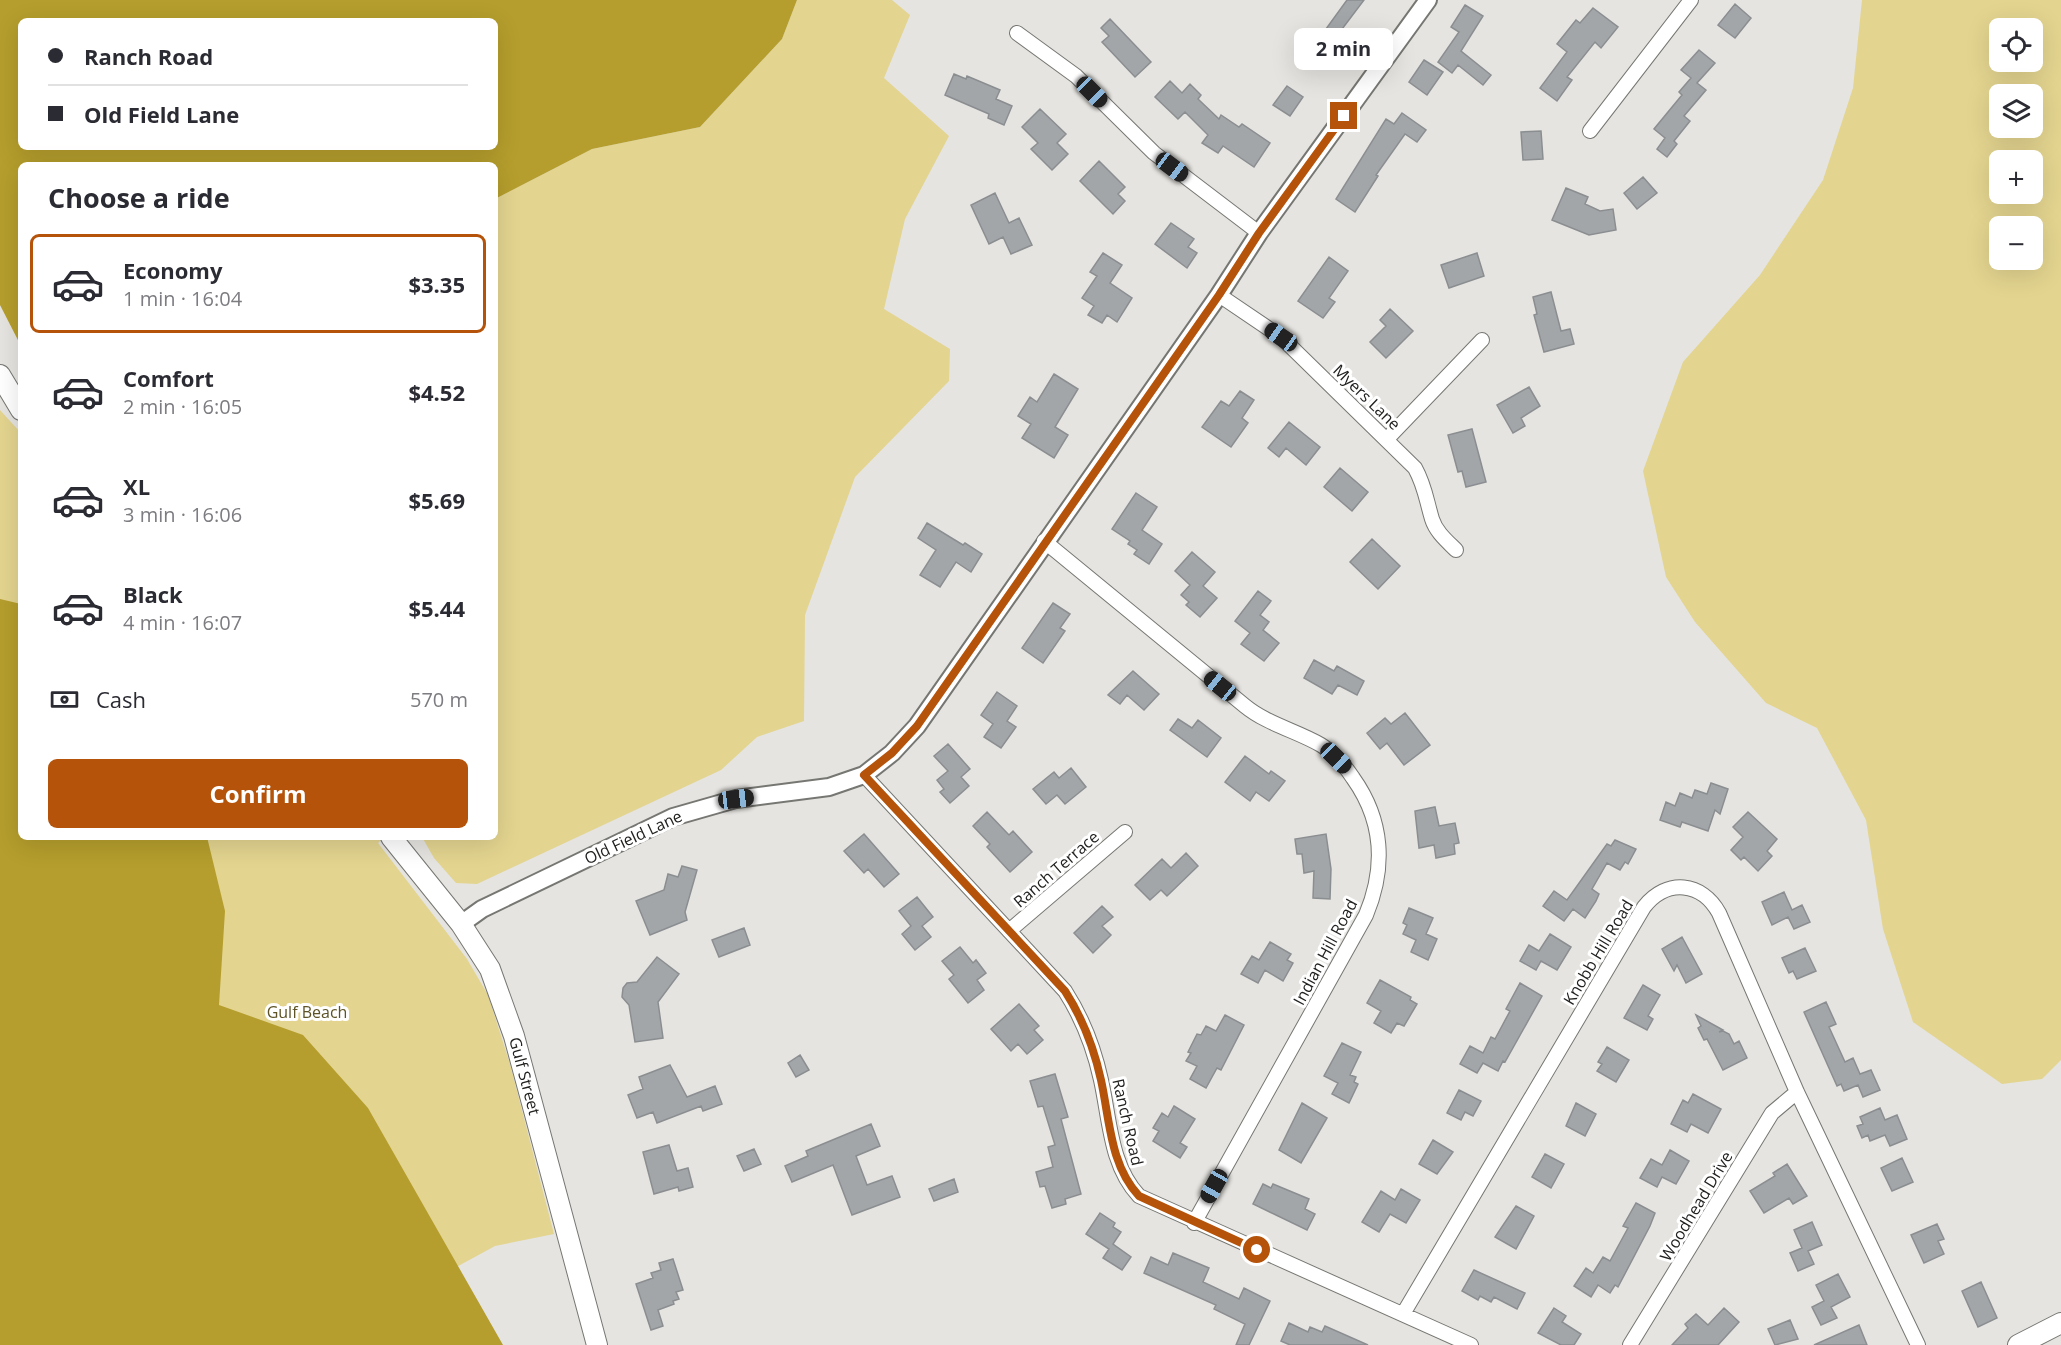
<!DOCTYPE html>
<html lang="en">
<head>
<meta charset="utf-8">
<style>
	:root { --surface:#fff; --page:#f7f7f7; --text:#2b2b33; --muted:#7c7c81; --line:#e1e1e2; --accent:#b45309 }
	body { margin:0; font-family:"Open Sans",sans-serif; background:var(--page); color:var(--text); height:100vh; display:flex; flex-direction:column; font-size:22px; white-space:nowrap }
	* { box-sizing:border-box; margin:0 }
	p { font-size:20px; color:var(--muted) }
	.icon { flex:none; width:33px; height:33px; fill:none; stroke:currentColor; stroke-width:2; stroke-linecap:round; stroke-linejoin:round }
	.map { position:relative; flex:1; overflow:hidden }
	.details { position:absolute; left:18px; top:162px; width:480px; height:678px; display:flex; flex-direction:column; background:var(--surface); border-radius:9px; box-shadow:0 6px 24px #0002 }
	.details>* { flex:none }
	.hud { position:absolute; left:18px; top:18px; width:480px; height:132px; border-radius:9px; box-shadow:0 6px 24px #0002; display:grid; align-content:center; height:132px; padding:0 30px; background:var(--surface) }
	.controls { position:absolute; left:1989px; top:18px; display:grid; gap:12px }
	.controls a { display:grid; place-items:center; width:54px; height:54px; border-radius:9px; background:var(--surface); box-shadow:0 6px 24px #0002; font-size:30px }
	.end { position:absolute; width:27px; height:27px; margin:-14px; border:8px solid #b45309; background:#fff; box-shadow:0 0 0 3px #fff }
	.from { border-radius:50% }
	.bubble { position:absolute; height:42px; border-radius:9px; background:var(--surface); box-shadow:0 6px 24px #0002; font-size:20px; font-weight:700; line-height:42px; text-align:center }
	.car { position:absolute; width:18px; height:36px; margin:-18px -9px; border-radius:8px; box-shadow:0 0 4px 2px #0007; background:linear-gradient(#222 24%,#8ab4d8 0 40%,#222 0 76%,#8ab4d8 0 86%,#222 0) }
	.hud b { display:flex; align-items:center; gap:21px; height:57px; font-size:22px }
	.hud b+b { border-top:2px solid var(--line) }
	.hud i { width:15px; height:15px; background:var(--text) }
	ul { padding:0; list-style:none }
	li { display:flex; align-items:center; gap:18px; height:99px; margin:0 12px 9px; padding:0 18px; border:3px solid transparent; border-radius:9px }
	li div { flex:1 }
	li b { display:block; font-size:22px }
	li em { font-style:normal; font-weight:700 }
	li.active { border-color:var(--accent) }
	li>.icon { width:54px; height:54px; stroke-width:1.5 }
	h2 { padding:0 30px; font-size:27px; line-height:72px }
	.pay { display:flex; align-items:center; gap:15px; height:66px; padding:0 30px; font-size:22px }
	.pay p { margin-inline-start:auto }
	.primary-button { display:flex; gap:12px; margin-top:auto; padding:12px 30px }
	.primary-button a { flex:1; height:69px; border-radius:9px; background:var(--accent); color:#fff; font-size:24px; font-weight:700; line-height:69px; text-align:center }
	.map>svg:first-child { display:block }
	.green { fill:#e3d48f; fill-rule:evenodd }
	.water { fill:#b59e2d; fill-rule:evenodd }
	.building { fill:#a3a6a9; stroke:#8b8e91; stroke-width:1.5 }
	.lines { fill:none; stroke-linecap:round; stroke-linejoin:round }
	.minor-casing { stroke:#767672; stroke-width:16 }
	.tertiary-casing { stroke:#767672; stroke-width:20 }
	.secondary-casing { stroke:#767672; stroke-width:22 }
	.minor { stroke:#fff; stroke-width:14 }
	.tertiary { stroke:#fff; stroke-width:16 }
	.secondary { stroke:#fff; stroke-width:20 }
	.route { stroke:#b45309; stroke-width:8 }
	.labels { text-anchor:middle; stroke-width:6; stroke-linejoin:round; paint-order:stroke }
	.street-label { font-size:16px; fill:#21211f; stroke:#fff }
	.park-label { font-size:16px; fill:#5d5327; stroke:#fff }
</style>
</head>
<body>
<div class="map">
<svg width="2061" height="1345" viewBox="0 0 2061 1345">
	<rect width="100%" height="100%" fill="#e5e4e0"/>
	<path class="green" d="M797,0H892L910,15L884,78L949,136L905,219L884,309L950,349L949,381L855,477L805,615L804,721L757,737L721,770L477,884L456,883L434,858L422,837H495V199L592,149L700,127L782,39Z
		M1862,0H2061V1060L2042,1079L2002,1084L1913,1022L1883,929L1866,820L1817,728L1766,703L1695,622L1666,577L1643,471L1683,362L1760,275L1823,180L1853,88ZM2000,28H2032V62H2000ZM2000,94H2032V128H2000ZM2000,160H2032V194H2000ZM2000,226H2032V260H2000Z
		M0,410L21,433V729L0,712Z
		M85,837H384L378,843L467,959L488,995L510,1064L554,1234L495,1246L335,1333Z"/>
	<path class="water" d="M0,0H797L782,39L700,127L592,149L495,199V165H21V346L0,305ZM21,21H495V147H21Z
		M0,599L21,604V837H207L225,911L219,1005L303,1035L368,1108L503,1345H0Z"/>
	<path class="building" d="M1347,0H1364L1339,33L1347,38L1333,57L1315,44Z
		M1735,4L1751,18L1735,38L1718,25Z
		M1465,5L1483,16L1461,51L1491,75L1483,85L1458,65L1452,73L1438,62L1459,32L1451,27Z
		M1593,8L1618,27L1601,48L1595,42L1567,77L1572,80L1557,101L1540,88L1567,52L1557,44L1576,20L1580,23Z
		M1110,19L1151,62L1135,77L1102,42L1109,36L1101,28Z
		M1699,50L1715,63L1697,83L1706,90L1684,116L1690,121L1674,141L1677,144L1667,157L1657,149L1665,138L1654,129L1682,95L1679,92L1691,78L1681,70Z
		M1424,60L1443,72L1427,95L1409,82Z
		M954,74L966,79L967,76L1000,90L996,99L1012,106L1004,125L988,118L989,114L945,95Z
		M1170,81L1182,93L1190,84L1201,95L1198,99L1219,119L1221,115L1239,127L1242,124L1270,143L1254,167L1223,146L1218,153L1202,143L1208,135L1185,112L1178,119L1155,97Z
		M1287,86L1303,97L1290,116L1273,105Z
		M1040,109L1066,134L1057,143L1068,154L1052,170L1031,149L1038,143L1022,127Z
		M1402,113L1426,130L1417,142L1405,134L1376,175L1378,176L1355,212L1336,199L1386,119L1394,124Z
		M1541,131L1543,159L1523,160L1521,132Z
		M1099,161L1125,187L1118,194L1125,201L1113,214L1080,181Z
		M1643,177L1657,193L1637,209L1624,193Z
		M1566,188L1588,197L1585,204L1600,211L1613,209L1616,230L1589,235L1552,220Z
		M995,193L1009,223L1019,218L1032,245L1011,254L1003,237L989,244L971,205Z
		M1171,223L1194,239L1188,247L1197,253L1187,268L1155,244Z
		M1103,253L1122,265L1110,283L1132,298L1117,322L1107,315L1102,323L1088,315L1094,306L1082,298L1097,276L1090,272Z
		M1477,253L1484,276L1449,288L1441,265Z
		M1329,257L1348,271L1329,298L1335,302L1323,318L1298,301Z
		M1551,292L1561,331L1570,329L1574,344L1544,352L1534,315L1537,314L1533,297Z
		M1390,309L1413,331L1386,358L1370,342L1386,326L1380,320Z
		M1054,374L1078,389L1055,427L1068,435L1054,458L1022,438L1031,424L1018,416L1030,397L1037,402Z
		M1529,387L1540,406L1521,418L1525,426L1513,433L1497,405Z
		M1240,391L1254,400L1242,418L1248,423L1231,447L1202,427L1221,401L1229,406Z
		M1289,422L1320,447L1306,465L1286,448L1279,457L1268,448Z
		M1472,429L1486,482L1466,487L1462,471L1458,472L1448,435Z
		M1340,468L1368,492L1352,511L1324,487Z
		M1136,493L1157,507L1142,530L1162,544L1149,564L1134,554L1137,550L1128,544L1130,541L1112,529Z
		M927,523L963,545L965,543L982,554L971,572L956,562L940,587L920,575L936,550L918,538Z
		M1372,539L1400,566L1378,589L1350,562Z
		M1192,552L1215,572L1203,586L1217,598L1200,617L1186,605L1189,602L1181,595L1190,585L1175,571Z
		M1258,591L1271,601L1260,615L1269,622L1263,630L1279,643L1264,661L1241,644L1250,633L1235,621Z
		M1053,603L1070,614L1060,628L1065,631L1043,663L1022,648Z
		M1314,660L1334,671L1337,666L1364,681L1357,695L1338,685L1332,694L1304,678Z
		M1133,671L1159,694L1144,710L1127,695L1120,704L1108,695Z
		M997,692L1017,706L1007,721L1016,727L1001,748L984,737L993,724L981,715Z
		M1405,713L1430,745L1404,765L1387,743L1380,749L1367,733L1385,718L1391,724Z
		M1178,719L1192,728L1198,720L1221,738L1207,757L1170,730Z
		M948,744L970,769L961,777L969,786L950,803L940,792L944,789L937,780L948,771L934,756Z
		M1245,756L1269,774L1271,771L1285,781L1269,801L1256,792L1250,801L1225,782Z
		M1071,768L1086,787L1065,804L1057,795L1046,804L1033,789L1054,772L1059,778Z
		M1711,783L1728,789L1720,814L1715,810L1708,831L1682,822L1680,827L1660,820L1666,802L1675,806L1680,793L1692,798L1695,790L1707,794Z
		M1435,807L1439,826L1455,823L1459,843L1454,844L1455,854L1436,858L1434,845L1419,848L1415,811Z
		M987,812L1009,835L1013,831L1032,852L1010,872L987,847L990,844L973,826Z
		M1748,812L1777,839L1767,851L1772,856L1758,871L1744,857L1741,860L1731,850L1743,837L1733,827Z
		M864,834L899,874L884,887L868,869L864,873L844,851Z
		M1326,834L1331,869L1330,899L1313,898L1314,871L1304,873L1302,854H1297L1295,839Z
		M1615,840L1636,849L1628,864L1625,862L1620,870L1607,863L1592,889L1599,894L1596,901L1585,918L1573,909L1564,921L1543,906L1554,891L1567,900L1607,844L1611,846Z
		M1186,853L1198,866L1167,896L1161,890L1150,900L1135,885L1162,859L1171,868Z
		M682,866L697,870L685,912L687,920L650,935L636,901L664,890L668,874L678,877Z
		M1784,892L1792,910L1802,905L1810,922L1794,929L1788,917L1772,925L1762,902Z
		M917,897L933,917L922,926L931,937L915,950L902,934L911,926L899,911Z
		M1102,906L1113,917L1102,926L1111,935L1093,953L1074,933Z
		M1409,908L1433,918L1426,934L1437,939L1428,960L1411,952L1416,940L1403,934L1407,925L1403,923Z
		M744,928L750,945L719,957L712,940Z
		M1550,934L1571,947L1557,970L1541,961L1536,970L1520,961L1529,945L1539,951Z
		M1682,937L1702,974L1686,983L1677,965L1674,971L1662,949Z
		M1270,942L1291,954L1287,960L1293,963L1283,981L1265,970L1258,983L1241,974L1252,956L1259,960Z
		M960,947L973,963L976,960L986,973L977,980L984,990L968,1003L949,979L954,975L942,961Z
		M1805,948L1816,971L1797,979L1793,971L1789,973L1782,958Z
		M657,957L679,974L658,1002L663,1038L635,1042L629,1005L622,997L623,988L627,983L637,982Z
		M1380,980L1411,997L1410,1000L1417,1004L1404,1026L1397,1023L1391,1033L1374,1023L1381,1011L1367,1003Z
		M1520,983L1542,996L1505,1062L1503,1061L1498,1071L1483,1063L1477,1073L1460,1064L1470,1046L1483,1053L1491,1037L1495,1039L1510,1011L1506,1009Z
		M1643,985L1660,995L1648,1016L1653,1019L1647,1030L1624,1018Z
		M1826,1002L1836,1024L1829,1027L1845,1062L1853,1058L1860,1074L1871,1070L1880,1090L1863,1097L1858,1085L1844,1091L1841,1084L1837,1086L1804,1012Z
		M1019,1004L1039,1026L1034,1030L1043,1040L1027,1054L1018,1044L1011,1051L991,1029Z
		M1225,1015L1244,1025L1221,1070L1217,1068L1206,1088L1190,1079L1197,1066L1186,1061L1191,1053L1188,1052L1197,1034L1201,1035L1206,1026L1216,1031Z
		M1696,1015L1723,1030L1719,1032L1723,1031L1729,1034L1734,1044L1739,1041L1747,1058L1723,1070L1707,1039L1704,1040L1698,1028L1701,1026Z
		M1342,1043L1361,1052L1350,1075L1356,1077L1354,1082L1358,1084L1349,1103L1332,1094L1338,1083L1324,1076Z
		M1607,1047L1629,1060L1616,1082L1597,1071L1602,1064L1598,1062Z
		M800,1055L809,1070L796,1077L788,1063Z
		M670,1065L687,1097L715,1086L722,1104L703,1111L701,1106L657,1123L653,1112L637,1118L628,1095L643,1089L639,1077Z
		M1055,1074L1068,1117L1061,1119L1081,1194L1065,1199L1066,1204L1052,1208L1045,1186L1040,1187L1036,1172L1053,1167L1048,1147L1055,1145L1043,1106L1038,1107L1030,1081Z
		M1459,1090L1481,1101L1473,1116L1465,1112L1461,1120L1447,1113Z
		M1693,1094L1721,1109L1708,1133L1691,1124L1687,1132L1671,1124L1683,1100L1688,1103Z
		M1302,1103L1327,1118L1301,1163L1279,1150Z
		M1576,1103L1596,1114L1585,1136L1566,1126Z
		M1174,1106L1195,1119L1180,1143L1187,1147L1180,1158L1153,1141L1159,1131L1153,1128L1162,1113L1168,1117Z
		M1880,1108L1885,1120L1897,1115L1907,1139L1890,1146L1885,1135L1870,1141L1868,1135L1862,1138L1857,1126L1863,1124L1860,1117Z
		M871,1124L880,1146L856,1156L867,1185L892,1176L900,1197L852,1215L833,1165L792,1182L785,1166L808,1156L806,1151Z
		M1433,1140L1453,1152L1437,1174L1419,1164Z
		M669,1145L677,1171L688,1168L693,1187L679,1191L678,1187L654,1194L643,1152Z
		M754,1149L761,1164L744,1171L737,1156Z
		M1670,1150L1689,1161L1676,1184L1662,1177L1657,1187L1640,1178L1651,1159L1662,1165Z
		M1545,1154L1564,1164L1551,1188L1532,1177Z
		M1902,1158L1913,1182L1892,1191L1881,1168Z
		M1787,1164L1807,1196L1793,1204L1789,1198L1764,1213L1750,1191L1775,1176L1773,1173Z
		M954,1179L958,1192L934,1201L929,1189Z
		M1263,1184L1271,1188L1273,1184L1309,1199L1305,1209L1315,1214L1307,1230L1253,1204Z
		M1401,1189L1420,1200L1406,1223L1390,1214L1379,1232L1362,1222L1381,1191L1395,1200Z
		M1636,1203L1655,1213L1650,1226L1618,1287L1615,1285L1610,1293L1598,1285L1591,1297L1574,1286L1586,1268L1593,1273L1603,1257L1610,1261L1628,1228L1623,1226Z
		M1516,1206L1534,1216L1516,1249L1495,1237Z
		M1100,1213L1115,1223L1113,1227L1121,1232L1113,1244L1131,1257L1122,1270L1103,1258L1109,1249L1086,1234Z
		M1812,1222L1822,1245L1808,1251L1814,1264L1798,1271L1790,1253L1802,1248L1794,1230Z
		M1937,1224L1944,1239L1938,1241L1944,1254L1924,1263L1911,1235Z
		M1173,1253L1209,1268L1203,1282L1239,1299L1244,1288L1270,1301L1249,1345H1236L1245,1324L1214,1309L1216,1305L1144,1273L1151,1257L1168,1265Z
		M673,1259L683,1290L676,1292L679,1299L673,1301L674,1304L658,1310L663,1326L651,1330L636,1284L653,1278L651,1273L661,1270L659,1263Z
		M1474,1270L1525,1293L1517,1309L1494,1297L1491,1302L1480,1296L1478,1300L1462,1291Z
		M1838,1274L1850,1297L1831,1307L1837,1318L1821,1325L1812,1307L1824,1301L1816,1285Z
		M1981,1282L1997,1318L1978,1327L1962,1291Z
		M1554,1308L1566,1316L1562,1322L1581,1334L1574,1345H1561L1538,1333Z
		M1724,1308L1739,1322L1718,1345H1672L1688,1328L1685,1324L1696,1314L1708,1325Z
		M1790,1320L1798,1339L1775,1345L1768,1329Z
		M1289,1323L1308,1332L1310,1327L1322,1332L1325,1326L1368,1345H1290L1281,1341Z
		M1859,1325L1867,1345H1814Z"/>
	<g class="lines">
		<g class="minor-casing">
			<path id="minor" d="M1017,33L1076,76L1154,153L1259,233
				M1590,131L1691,0
				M1219,295L1281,337L1415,468C1425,486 1426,499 1432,519C1436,532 1447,541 1456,550
				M1387,439L1482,340
				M1044,541C1111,596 1178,651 1245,706C1267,724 1297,731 1321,745C1333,752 1345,766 1353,778C1383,820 1386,867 1366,915L1194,1223
				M864,775L1065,991C1083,1019 1094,1048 1101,1080C1110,1120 1110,1165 1139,1196L1471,1345
				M1009,931L1125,832
				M1403,1314L1644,907C1667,878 1702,882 1719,913L1797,1092L1918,1345
				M1630,1345L1772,1113L1797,1092"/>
		</g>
		<g class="tertiary-casing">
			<path id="tertiary" d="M461,924L482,909L673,817L736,799L829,787L864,775L892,753L917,726L1219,295L1259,233L1428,0"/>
		</g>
		<g class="secondary-casing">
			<path id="secondary" d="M0,375L21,410
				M391,837L461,924L490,969L514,1036L597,1345
				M2018,1345L2061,1323"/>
		</g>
		<use href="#minor" class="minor"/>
		<use href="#tertiary" class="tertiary"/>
		<use href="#secondary" class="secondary"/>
	</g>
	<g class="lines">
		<path class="route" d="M1257,1250L1139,1196C1110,1165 1110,1121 1101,1080C1094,1048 1083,1019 1065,991L864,775L892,753L917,726L1219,295L1259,233L1344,116"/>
	</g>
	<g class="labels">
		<g class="street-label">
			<text transform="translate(1367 397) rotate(44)" y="6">Myers Lane</text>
			<text transform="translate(633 837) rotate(-25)" y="6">Old Field Lane</text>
			<text transform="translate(1056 869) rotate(-41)" y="6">Ranch Terrace</text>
			<text transform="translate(1325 952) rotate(-62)" y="6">Indian Hill Road</text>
			<text transform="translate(1598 952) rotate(-59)" y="6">Knobb Hill Road</text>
			<text transform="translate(525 1076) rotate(75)" y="6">Gulf Street</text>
			<text transform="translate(1128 1122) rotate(77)" y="6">Ranch Road</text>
			<text transform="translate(1696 1206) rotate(-59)" y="6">Woodhead Drive</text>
		</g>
		<g class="park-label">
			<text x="307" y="1018">Gulf Beach</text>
		</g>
	</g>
</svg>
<div class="controls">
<a><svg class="icon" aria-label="locate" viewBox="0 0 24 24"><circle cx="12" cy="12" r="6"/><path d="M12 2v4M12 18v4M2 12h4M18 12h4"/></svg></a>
<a><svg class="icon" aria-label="layers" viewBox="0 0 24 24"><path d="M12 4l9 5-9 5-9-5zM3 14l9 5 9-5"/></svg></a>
<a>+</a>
<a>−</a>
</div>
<i class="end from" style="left:1257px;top:1250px"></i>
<i class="end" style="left:1344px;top:116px"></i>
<div class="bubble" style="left:1294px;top:28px;width:99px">2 min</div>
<i class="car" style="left:1092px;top:92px;rotate:135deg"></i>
<i class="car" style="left:1172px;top:167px;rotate:127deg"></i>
<i class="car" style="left:1281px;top:337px;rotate:305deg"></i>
<i class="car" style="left:1220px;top:686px;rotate:309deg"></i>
<i class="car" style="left:1336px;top:758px;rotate:134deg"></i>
<i class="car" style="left:736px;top:799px;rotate:83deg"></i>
<i class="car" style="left:1214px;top:1186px;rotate:209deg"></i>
<div class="hud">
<b><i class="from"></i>Ranch Road</b>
<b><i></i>Old Field Lane</b>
</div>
<section class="details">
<h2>Choose a ride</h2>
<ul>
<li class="active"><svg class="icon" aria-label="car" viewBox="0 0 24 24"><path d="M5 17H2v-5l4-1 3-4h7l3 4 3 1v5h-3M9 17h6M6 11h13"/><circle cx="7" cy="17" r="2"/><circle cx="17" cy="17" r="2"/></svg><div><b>Economy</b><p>1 min · 16:04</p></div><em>$3.35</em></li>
<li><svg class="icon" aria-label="car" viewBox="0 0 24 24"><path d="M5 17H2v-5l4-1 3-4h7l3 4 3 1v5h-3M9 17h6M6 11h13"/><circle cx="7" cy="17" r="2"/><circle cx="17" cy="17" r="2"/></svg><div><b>Comfort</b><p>2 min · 16:05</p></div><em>$4.52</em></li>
<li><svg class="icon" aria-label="car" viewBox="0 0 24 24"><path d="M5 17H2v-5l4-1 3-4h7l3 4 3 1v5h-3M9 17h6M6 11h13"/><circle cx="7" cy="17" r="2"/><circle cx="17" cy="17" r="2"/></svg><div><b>XL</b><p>3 min · 16:06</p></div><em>$5.69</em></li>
<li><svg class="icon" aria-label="car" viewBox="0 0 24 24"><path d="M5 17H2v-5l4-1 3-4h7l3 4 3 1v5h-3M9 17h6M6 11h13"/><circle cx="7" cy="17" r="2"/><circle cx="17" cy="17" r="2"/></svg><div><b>Black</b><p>4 min · 16:07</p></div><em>$5.44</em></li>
</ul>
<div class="pay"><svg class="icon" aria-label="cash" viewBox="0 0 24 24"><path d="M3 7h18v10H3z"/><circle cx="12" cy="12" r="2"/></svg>Cash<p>570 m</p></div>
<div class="primary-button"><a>Confirm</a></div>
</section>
</div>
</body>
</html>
